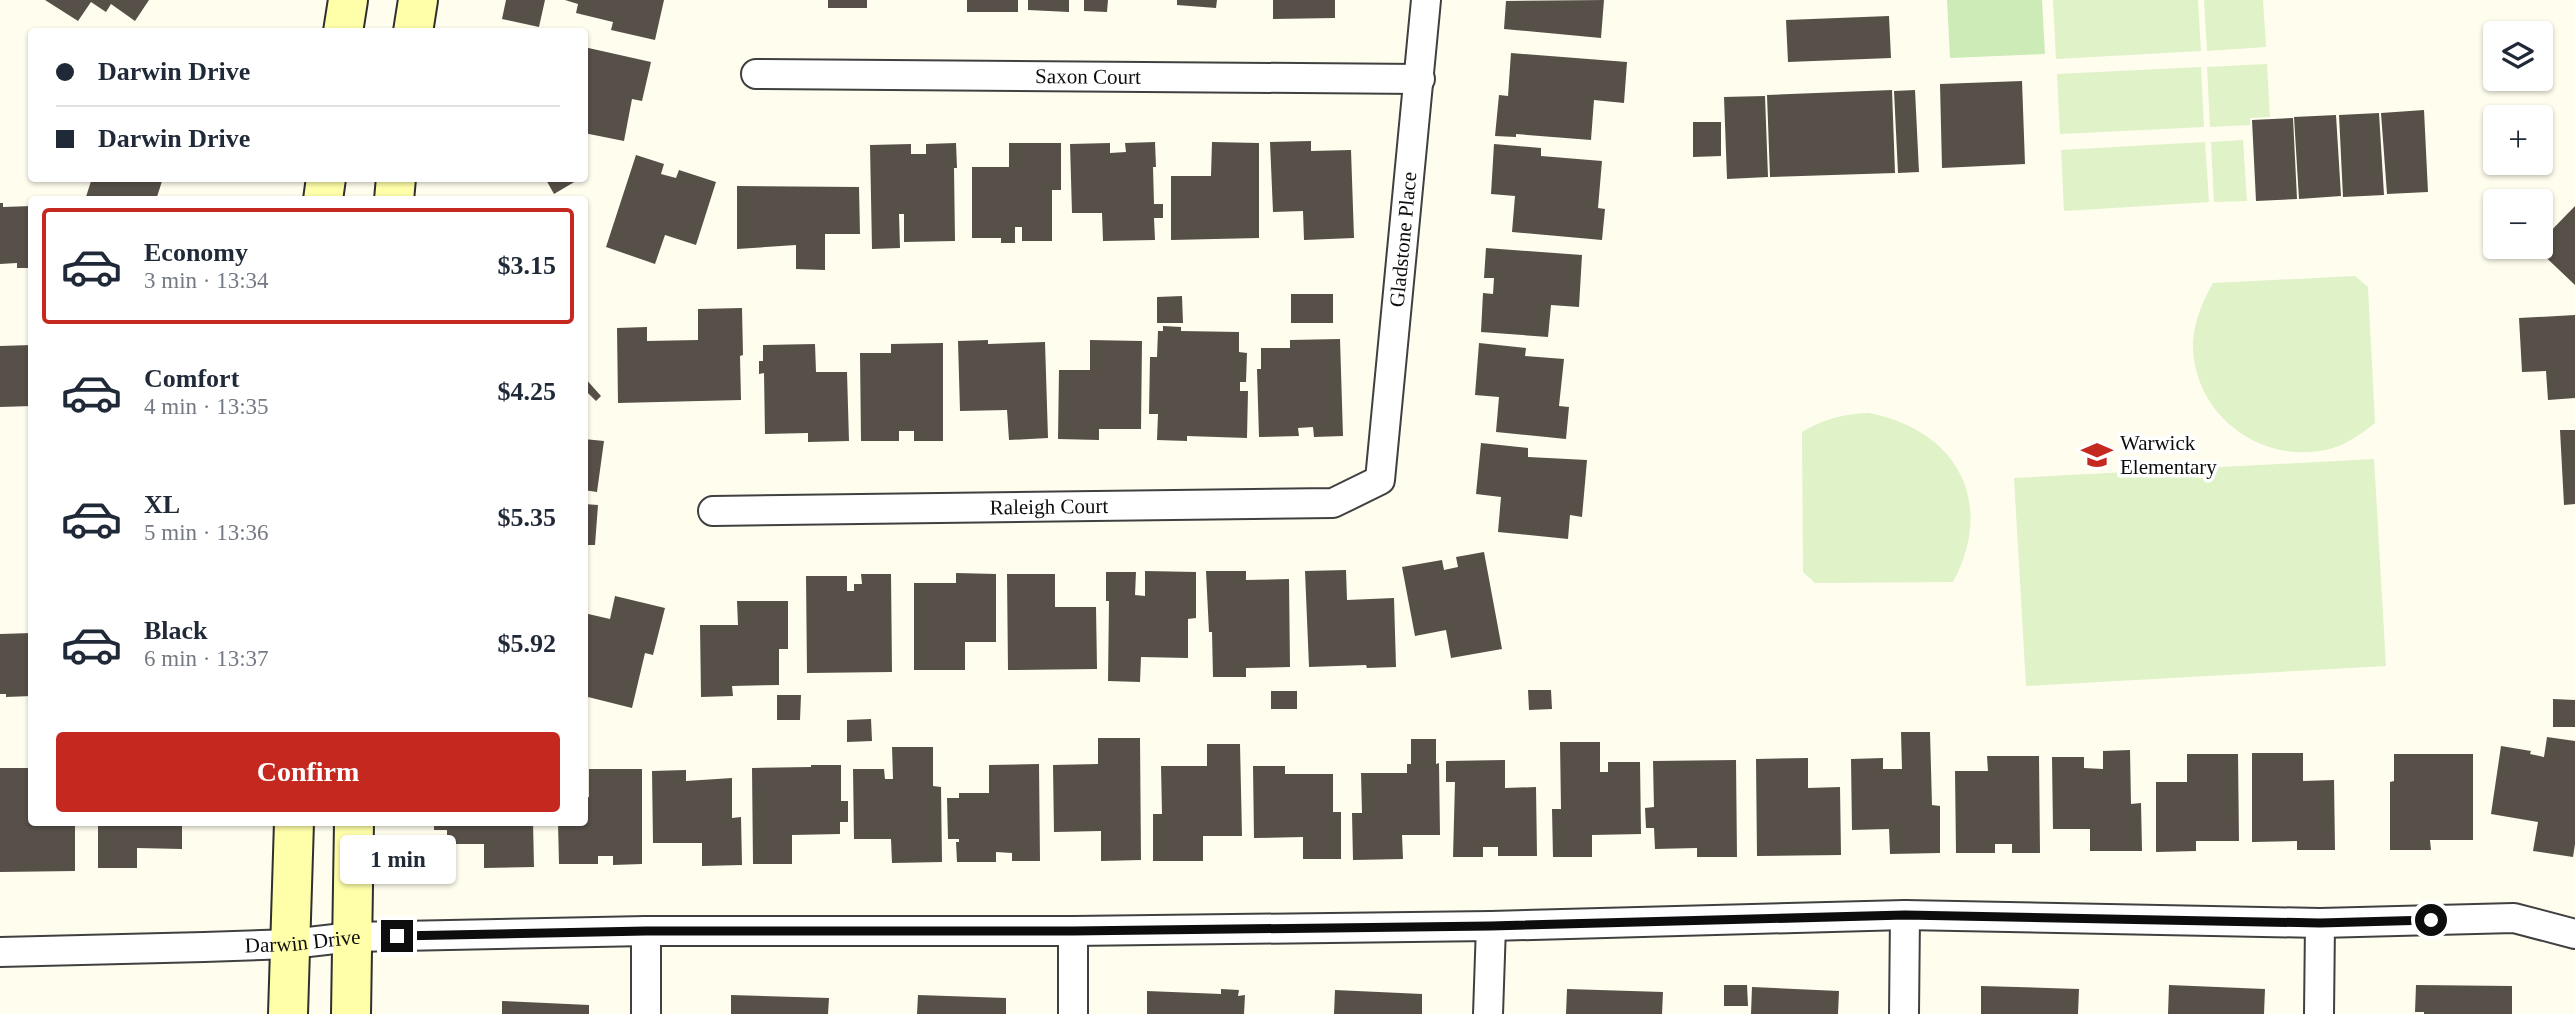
<!DOCTYPE html>
<html lang="en">
<head>
<meta charset="utf-8">
<style>
	:root { --surface:#fff; --page:#f2f2f3; --text:#1f2937; --muted:#747a83; --line:#e0e1e3; --accent:#c4281f }
	body { margin:0; font-family:"Times New Roman",serif; background:var(--page); color:var(--text); height:100vh; display:flex; flex-direction:column; font-size:26px; white-space:nowrap }
	* { box-sizing:border-box; margin:0 }
	p { font-size:23px; color:var(--muted) }
	.icon { flex:none; width:38px; height:38px; fill:none; stroke:currentColor; stroke-width:2; stroke-linecap:round; stroke-linejoin:round }
	.map { position:relative; flex:1; overflow:hidden }
	.details { position:absolute; left:28px; top:196px; width:560px; height:630px; display:flex; flex-direction:column; background:var(--surface); border-radius:7px; box-shadow:0 2px 5px #0004 }
	.details>* { flex:none }
	.hud { position:absolute; left:28px; top:28px; width:560px; height:154px; border-radius:7px; box-shadow:0 2px 5px #0004; display:grid; align-content:center; height:154px; padding:0 28px; background:var(--surface) }
	.tools { position:absolute; left:2483px; top:21px; display:grid; gap:14px }
	.tools a { display:grid; place-items:center; width:70px; height:70px; border-radius:7px; background:var(--surface); box-shadow:0 2px 5px #0004; font-size:35px }
	.end { position:absolute; width:32px; height:32px; margin:-16px; border:9px solid #0d0d0d; background:#fff; box-shadow:0 0 0 4px #fff }
	.from { border-radius:50% }
	.bubble { position:absolute; height:49px; border-radius:7px; background:var(--surface); box-shadow:0 2px 5px #0004; font-size:23px; font-weight:800; line-height:49px; text-align:center }
	.hud b { display:flex; align-items:center; gap:24px; height:66px; font-size:26px }
	.hud b+b { border-top:2px solid var(--line) }
	.hud i { width:18px; height:18px; background:var(--text) }
	ul { padding:12px 0 0; list-style:none }
	li { display:flex; align-items:center; gap:21px; height:116px; margin:0 14px 10px; padding:0 14px; border:4px solid transparent; border-radius:7px }
	li div { flex:1 }
	li b { display:block; font-size:26px }
	li em { font-style:normal; font-weight:800 }
	li.active { border-color:var(--accent) }
	li>.icon { width:63px; height:63px; stroke-width:1.5 }
	.button { display:flex; gap:14px; margin-top:auto; padding:14px 28px }
	.button a { flex:1; height:80px; border-radius:7px; background:var(--accent); color:#fff; font-size:28px; font-weight:800; line-height:80px; text-align:center }
	.map>svg:first-child { display:block }
	.green { fill:#ccebb6 }
	.pitch { fill:#dff2c8 }
	.building { fill:#575049 }
	.lines { fill:none; stroke-linecap:round; stroke-linejoin:round }
	.street-casing { stroke:#404040; stroke-width:32 }
	.secondary-casing { stroke:#2f2f2f; stroke-width:42 }
	.street { stroke:#fff; stroke-width:28 }
	.secondary { stroke:#fffea9; stroke-width:38 }
	.route { stroke:#0d0d0d; stroke-width:9 }
	.labels { text-anchor:middle; stroke-width:7; stroke-linejoin:round; paint-order:stroke }
	.street-label { font-size:21px; fill:#0d0d0d; stroke:#fff }
	.poi-label { font-size:21px; fill:#0d0d0d; stroke:#fff; text-anchor:start }
</style>
</head>
<body>
<div class="map">
<svg width="2575" height="1014" viewBox="0 0 2575 1014">
	<rect width="100%" height="100%" fill="#fffdee"/>
	<path class="green" d="M1947,0H2042L2045,54L1950,58Z"/>
	<path class="pitch" d="M2053,0H2198L2201,51L2056,59Z
		M2204,0H2263L2266,47L2207,51Z
		M2267,64L2270,117L2250,118V125L2210,127L2207,67Z
		M2201,67L2204,127L2060,134L2057,74Z
		M2243,140L2247,201L2214,202L2211,142Z
		M2205,142L2209,202L2064,211L2061,150Z
		M2355,276L2368,287L2375,423C2362,433 2349,443 2333,448C2265,468 2192,416 2193,343C2194,321 2203,301 2213,283Z
		M1869,413C1957,430 1996,502 1953,582L1815,583L1803,572L1802,432C1824,419 1843,414 1869,413Z
		M2374,459L2386,666L2026,686L2014,478Z"/>
	<path class="building" d="M45,0H149L135,21L111,4L106,12L91,2L78,21Z
		M506,0H545L539,27L502,19Z
		M565,0H664L655,40L611,30L613,22L576,13L578,4Z
		M828,0H867V8H828Z
		M967,0H1018V12H967Z
		M1028,0H1069V12L1028,10Z
		M1084,0H1108L1107,12L1084,11Z
		M1177,0H1217L1216,8L1177,5Z
		M1273,0H1335V18L1273,19Z
		M1604,0L1601,38L1504,29L1506,1Z
		M1889,16L1891,58L1788,62L1786,20Z
		M584,47L651,62L642,101L632,99L624,141L584,133Z
		M1511,53L1627,62L1624,103L1594,100L1591,140L1516,134V137L1495,136L1499,95L1508,96Z
		M2022,81L2025,164L1942,168L1940,84Z
		M1892,90L1895,173L1770,177L1767,95Z
		M1915,90L1919,172L1898,173L1894,91Z
		M1765,96L1768,177L1727,179L1724,97Z
		M2424,110L2428,192L2387,194L2381,113Z
		M2379,113L2384,195L2343,197L2339,115Z
		M2336,115L2341,196L2299,199L2294,117Z
		M2293,118L2297,199L2256,201L2252,120Z
		M1693,122H1721V156L1693,157Z
		M1311,141V151L1351,150L1354,238L1304,240L1303,211L1273,212L1270,142Z
		M1155,142L1156,167H1153L1154,204H1163V218H1154L1155,240L1103,241L1102,213H1072L1070,144L1110,143V153L1126,152L1125,143Z
		M1212,142L1259,143V238L1171,240V176H1211Z
		M956,143L957,168H954L955,241L904,242V214H899L900,248L872,249L870,145L911,144V154H926V144Z
		M1009,143H1061V190H1052V241H1022V227H1015V243H1001V238H972V167H1009Z
		M1494,144L1541,148V156L1602,161L1598,208L1605,209L1602,240L1512,232L1515,196L1491,194Z
		M636,155L664,164L661,174L676,178L679,170L716,182L696,245L665,235L655,264L606,247Z
		M92,178H163L156,200H85Z
		M545,178H581L554,194Z
		M737,186L859,187L860,234H825V270L796,269V245L737,249Z
		M0,203H3V207L32,206V268H17V263L0,264Z
		M2575,206V285L2535,247H2541V241Z
		M1486,248L1582,255L1579,307L1551,305L1548,337L1481,332L1483,293L1493,294L1494,278H1484Z
		M1291,294H1333V323H1291Z
		M1182,296L1183,323H1157V297Z
		M742,308L743,355L740,356L741,400L618,403L617,328L647,327V341L698,340V309Z
		M2575,315V398L2548,400L2546,371L2522,372L2519,318Z
		M1163,326L1181,327V331L1239,332V352L1247,353L1246,382H1240V391H1248L1247,438L1187,436V441L1157,440L1158,414H1149L1150,357H1157L1158,331H1163Z
		M1340,339L1343,436L1314,437L1313,427L1298,428L1299,436L1259,437L1257,369H1261V348H1290V340Z
		M988,340V344L1045,342L1048,438L1009,440L1007,410L960,411L958,341Z
		M1090,340L1142,341L1141,429H1099V440L1058,439L1059,370H1090Z
		M943,343V441H914V431H899V441H861L860,353H891V344Z
		M1479,343L1526,348L1525,356L1564,359L1559,406L1569,407L1566,439L1496,432L1499,397L1475,395Z
		M815,344L816,372H847L849,441L808,442V433L765,434L764,373L759,374V361H763V345Z
		M32,345V406L0,407V346Z
		M584,377L601,396L596,401L584,389Z
		M2560,430H2575V504L2564,505Z
		M584,439L604,441L597,492L584,490Z
		M1481,443L1528,448V457L1587,460L1582,517L1570,515L1568,539L1498,532L1501,497L1476,494Z
		M584,504L598,505L595,545H584Z
		M1484,552L1502,649L1451,658L1446,630L1415,636L1402,567L1442,560L1444,570L1458,567L1456,557Z
		M1346,570L1347,600L1394,598L1396,667L1367,668L1366,665L1309,667L1305,571Z
		M1145,571L1196,572V618L1188,619V658L1141,657L1140,682L1108,681L1109,601H1106V572H1136L1135,595L1145,596Z
		M1206,571H1246V580L1289,579L1290,667L1246,668V677H1213L1212,632H1209Z
		M956,573L996,574V642H965V670H914V583H956Z
		M861,574H891L892,672L807,673L806,576H847V591H854V584H862Z
		M1007,574H1055V607H1096L1097,669L1008,670Z
		M615,596L665,608L653,655L645,653L632,708L584,696V613L610,619Z
		M737,601H788V649H779V685L732,686L733,696L701,697L700,625H738Z
		M32,633V696L6,697V694H0V634Z
		M1528,690H1551L1552,709L1529,710Z
		M1271,691H1297V709H1271Z
		M777,695H801L800,720H777Z
		M2553,699L2575,700V727H2553Z
		M871,719L872,741L847,742V720Z
		M1901,732H1930L1932,805L1940,806V853L1890,854L1889,829L1852,830L1851,759L1883,758V769H1902Z
		M2547,737L2575,741V844L2573,857L2533,851L2538,822L2491,814L2501,746L2531,751L2530,754L2544,757Z
		M1098,738H1140L1141,860L1101,861V831L1054,832L1053,765L1098,764Z
		M1411,739H1436V764L1439,763L1440,835H1402L1403,859L1353,860L1352,813H1362L1361,773H1407V764H1411Z
		M1560,742H1600V772H1608V762H1640L1641,834L1592,835V857H1553L1552,809H1561Z
		M1207,744H1240L1242,836H1203V861H1153V814H1162L1161,766H1207Z
		M892,747H933V786L941,787L942,862L892,863L891,839H854L853,769H884L885,779H893Z
		M2130,750L2131,804L2141,803L2142,851H2090V829H2053L2052,757H2084V768L2103,769V751Z
		M2252,753H2303V781L2334,780L2335,850H2297V841L2252,842Z
		M2187,754H2238L2239,841H2196V851L2156,852V782H2187Z
		M2394,754H2473V840H2430L2431,850H2390V782L2394,781Z
		M1987,756H2039L2040,853H2012V844H1995V853H1956L1955,771H1988Z
		M1808,758V788L1840,787L1841,855L1757,856L1756,759Z
		M1505,760V788L1536,787L1537,856H1498V847H1483V857H1453L1455,782H1446V761Z
		M1736,760L1737,857H1697V848L1655,849L1654,828H1646L1645,808L1654,807L1653,761Z
		M1039,764L1040,861H1012V853L996,852V862H957L956,842H959V839H948L947,798H959V793H989V765Z
		M811,765H841V801H848V822H840V834L792,835V864H753L752,768L811,767Z
		M1253,766H1285V774H1333V812H1341V859H1303V837L1254,838Z
		M0,768H32V822H75V871L0,872Z
		M589,769H642V864L613,865V856H598V864H559L558,822H584V797H589Z
		M686,770V781L732,778V818L741,817L742,865L702,866V843H653L652,771Z
		M98,822H182V849L137,848V868H98Z
		M434,822H533L534,867L484,868V844H447V830H434Z
		M1724,985H1747L1748,1006H1724Z
		M2169,985L2265,989L2264,1014H2168Z
		M2416,985L2512,986V1014H2424V1012H2415Z
		M1981,986L2079,989L2078,1014H1981Z
		M1752,987L1839,991L1838,1014H1751Z
		M1221,989L1239,990L1238,996L1245,995L1244,1014H1147V991L1221,994Z
		M1567,989L1663,992L1662,1014H1566Z
		M1335,990L1422,994V1014H1334Z
		M731,995L829,998L828,1014H731Z
		M918,995L1006,998V1014H917Z
		M502,1001L589,1005V1014H502Z"/>
	<g class="lines">
		<g class="street-casing">
			<g id="street">
				<path id="s1" d="M756,74L1420,79"/>
				<path id="s2" d="M713,511L1333,503L1380,480L1426,0"/>
				<path d="M646,931V1014"/>
				<path d="M1073,931V1014"/>
				<path id="s3" d="M0,952L204,947L291,944L352,937L646,931H1073L1491,926L1905,915L2320,923L2514,918L2575,934"/>
				<path d="M1488,1014L1491,926"/>
				<path d="M1904,1014L1905,915"/>
				<path d="M2319,1014L2320,923"/>
			</g>
		</g>
		<g class="secondary-casing">
			<path id="secondary" d="M343,32L348,0
				M413,32L418,0
				M323,200L326,178
				M394,200L396,178
				M288,1014L294,822
				M351,1014L354,822"/>
		</g>
		<use href="#street" class="street"/>
		<use href="#secondary" class="secondary"/>
	</g>
	<g class="lines">
		<path class="route" d="M397,936L646,931H1073L1491,926L1905,915L2320,923L2431,920"/>
	</g>
	<defs>
		<g id="school-bare" transform="scale(2.415)"><path d="M0-5L7-2L0 1L-7-2ZM-4 1L0 2.5L4 1V4Q0 6-4 4Z" fill="#c4281f" stroke="#fff" stroke-width="2.5" paint-order="stroke"/></g>
	</defs>
	<g fill-rule="evenodd">
		<use href="#school-bare" x="2097" y="455"/>
	</g>
	<g class="labels">
		<g class="street-label">
			<text dy="7" stroke="none"><textPath href="#s1" startOffset="332">Saxon Court</textPath></text>
			<text dy="7" stroke="none"><textPath href="#s2" startOffset="914">Gladstone Place</textPath></text>
			<text dy="7" stroke="none"><textPath href="#s2" startOffset="336">Raleigh Court</textPath></text>
			<text dy="7" stroke="none"><textPath href="#s3" startOffset="303">Darwin Drive</textPath></text>
		</g>
		<g class="poi-label">
			<text x="2120" y="450">Warwick<tspan x="2120" dy="24">Elementary</tspan></text>
		</g>
	</g>
</svg>
<div class="tools">
<a><svg class="icon" aria-label="layers" viewBox="0 0 24 24"><path d="M12 4l9 5-9 5-9-5zM3 14l9 5 9-5"/></svg></a>
<a>+</a>
<a>−</a>
</div>
<i class="end from" style="left:2431px;top:920px"></i>
<i class="end" style="left:397px;top:936px"></i>
<div class="bubble" style="left:340px;top:835px;width:116px">1 min</div>
<div class="hud">
<b><i class="from"></i>Darwin Drive</b>
<b><i></i>Darwin Drive</b>
</div>
<section class="details">
<ul>
<li class="active"><svg class="icon" aria-label="car" viewBox="0 0 24 24"><path d="M5 17H2v-5l4-1 3-4h7l3 4 3 1v5h-3M9 17h6M6 11h13"/><circle cx="7" cy="17" r="2"/><circle cx="17" cy="17" r="2"/></svg><div><b>Economy</b><p>3 min · 13:34</p></div><em>$3.15</em></li>
<li><svg class="icon" aria-label="car" viewBox="0 0 24 24"><path d="M5 17H2v-5l4-1 3-4h7l3 4 3 1v5h-3M9 17h6M6 11h13"/><circle cx="7" cy="17" r="2"/><circle cx="17" cy="17" r="2"/></svg><div><b>Comfort</b><p>4 min · 13:35</p></div><em>$4.25</em></li>
<li><svg class="icon" aria-label="car" viewBox="0 0 24 24"><path d="M5 17H2v-5l4-1 3-4h7l3 4 3 1v5h-3M9 17h6M6 11h13"/><circle cx="7" cy="17" r="2"/><circle cx="17" cy="17" r="2"/></svg><div><b>XL</b><p>5 min · 13:36</p></div><em>$5.35</em></li>
<li><svg class="icon" aria-label="car" viewBox="0 0 24 24"><path d="M5 17H2v-5l4-1 3-4h7l3 4 3 1v5h-3M9 17h6M6 11h13"/><circle cx="7" cy="17" r="2"/><circle cx="17" cy="17" r="2"/></svg><div><b>Black</b><p>6 min · 13:37</p></div><em>$5.92</em></li>
</ul>
<div class="button"><a>Confirm</a></div>
</section>
</div>
</body>
</html>
